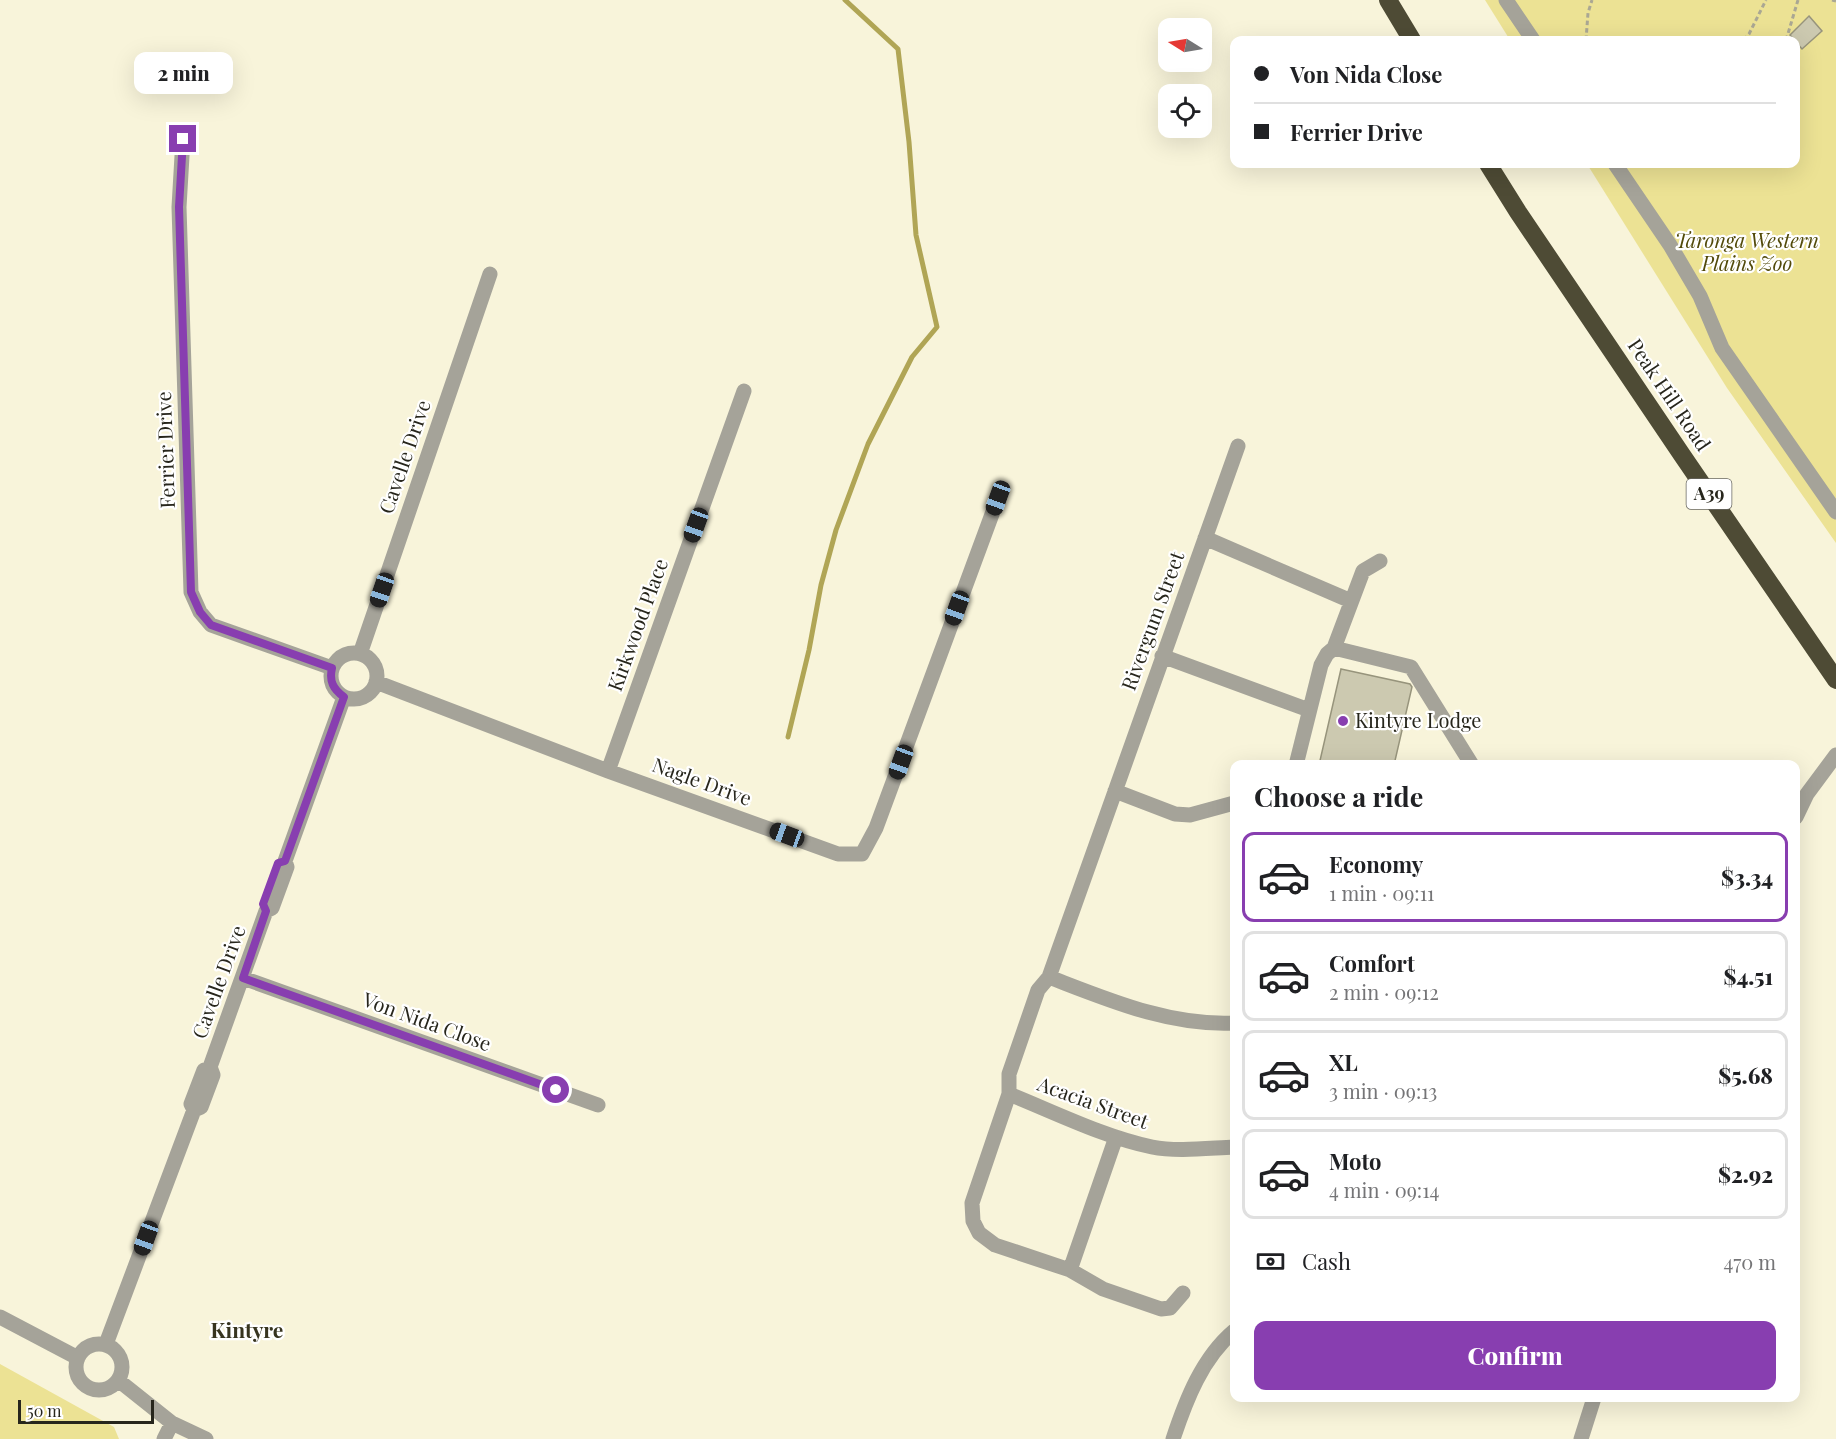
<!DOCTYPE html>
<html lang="en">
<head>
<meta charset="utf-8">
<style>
	:root { --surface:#fff; --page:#f6f6f6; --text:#202124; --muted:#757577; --line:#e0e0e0; --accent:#883eb0 }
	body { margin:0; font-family:"Playfair Display",serif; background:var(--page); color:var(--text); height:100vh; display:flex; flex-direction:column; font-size:22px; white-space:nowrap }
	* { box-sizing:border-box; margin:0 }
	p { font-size:20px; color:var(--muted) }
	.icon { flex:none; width:33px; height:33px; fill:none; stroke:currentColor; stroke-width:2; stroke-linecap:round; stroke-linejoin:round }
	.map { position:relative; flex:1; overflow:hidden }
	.side { position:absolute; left:1230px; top:760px; width:570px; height:642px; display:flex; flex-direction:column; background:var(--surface); border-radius:12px; box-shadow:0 6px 24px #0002 }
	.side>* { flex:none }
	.guide { position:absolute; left:1230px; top:36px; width:570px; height:132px; border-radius:12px; box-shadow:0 6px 24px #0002; display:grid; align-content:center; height:132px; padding:0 24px; background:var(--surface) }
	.needle { width:39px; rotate:281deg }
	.buttons { position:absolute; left:1158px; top:18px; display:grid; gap:12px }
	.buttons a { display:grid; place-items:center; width:54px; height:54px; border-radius:12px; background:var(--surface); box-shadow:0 6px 24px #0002; font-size:30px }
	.scale { position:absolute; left:18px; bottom:15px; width:136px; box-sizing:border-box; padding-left:6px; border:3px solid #27261c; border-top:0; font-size:16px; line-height:21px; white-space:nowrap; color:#27261c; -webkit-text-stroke:4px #fff; paint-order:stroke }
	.end { position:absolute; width:27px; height:27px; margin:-14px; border:8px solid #883eb0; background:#fff; box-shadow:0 0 0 3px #fff }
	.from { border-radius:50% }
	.bubble { position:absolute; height:42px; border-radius:12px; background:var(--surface); box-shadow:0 6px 24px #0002; font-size:20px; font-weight:800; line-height:42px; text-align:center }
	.car { position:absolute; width:18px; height:36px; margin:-18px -9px; border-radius:8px; box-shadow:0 0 4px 2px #0007; background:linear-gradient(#222 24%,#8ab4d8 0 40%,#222 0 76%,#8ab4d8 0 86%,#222 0) }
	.guide b { display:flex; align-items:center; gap:21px; height:57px; font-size:22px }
	.guide b+b { border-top:2px solid var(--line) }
	.guide i { width:15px; height:15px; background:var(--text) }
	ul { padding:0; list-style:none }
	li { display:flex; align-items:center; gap:18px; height:90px; margin:0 12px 9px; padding:0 12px; border:3px solid var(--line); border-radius:12px }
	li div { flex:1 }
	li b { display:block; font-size:22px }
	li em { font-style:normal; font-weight:800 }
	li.active { border-color:var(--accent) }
	li>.icon { width:54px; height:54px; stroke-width:1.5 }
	h2 { padding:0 24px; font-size:27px; line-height:72px }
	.pay { display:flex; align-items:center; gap:15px; height:66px; padding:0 24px; font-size:22px }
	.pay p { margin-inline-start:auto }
	.action { display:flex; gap:12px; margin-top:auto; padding:12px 24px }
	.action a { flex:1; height:69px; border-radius:12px; background:var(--accent); color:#fff; font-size:24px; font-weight:800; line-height:69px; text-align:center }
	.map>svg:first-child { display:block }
	.green { fill:#ece294 }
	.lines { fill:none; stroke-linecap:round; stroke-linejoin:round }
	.stream { stroke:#b0a555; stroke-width:5 }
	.building { fill:#ccc9b0; stroke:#97947c; stroke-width:1.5 }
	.path { stroke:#aaa793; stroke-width:3; stroke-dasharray:4.5 3; stroke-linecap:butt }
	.minor { stroke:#a5a399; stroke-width:15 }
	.highway { stroke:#4e4b35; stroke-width:18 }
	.route { stroke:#883eb0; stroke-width:8 }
	.poi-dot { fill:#883eb0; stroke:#fff; stroke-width:2 }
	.labels { text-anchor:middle; stroke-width:4.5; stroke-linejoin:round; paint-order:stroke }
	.shield { fill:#fff; stroke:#686760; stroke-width:1.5 }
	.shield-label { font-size:18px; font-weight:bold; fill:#27261c }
	.park-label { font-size:20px; font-style:italic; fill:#524a0a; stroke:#fff }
	.street-label { font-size:20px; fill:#27261c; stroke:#fff }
	.poi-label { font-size:20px; fill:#27261c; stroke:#fff; text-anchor:start }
	.neighbourhood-label { font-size:21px; font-weight:bold; fill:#37341f; stroke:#fff }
</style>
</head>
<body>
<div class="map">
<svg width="1836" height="1439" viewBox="0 0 1836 1439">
	<rect width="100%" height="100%" fill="#f8f4da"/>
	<path class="green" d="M1485,0H1836V543L1727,388L1587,164H1796V40H1510Z
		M0,1364L114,1427L119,1439H0Z"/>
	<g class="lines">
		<path class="stream" d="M788,737L809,650L821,585L836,530L868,444L912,357L937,327L916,235L909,142L898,49L845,0"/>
	</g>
	<path class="building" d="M1809,16L1822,31L1802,49L1790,35Z
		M1341,669L1410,684L1412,687L1394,765H1319Z"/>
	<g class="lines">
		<path class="path" d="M1832,0L1836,1
			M1586,40L1588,13L1592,0
			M1744,40L1749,34L1766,0
			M1788,40L1787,37L1798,0
			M1796,70V75"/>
		<path class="minor" d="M1506,0L1533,40
			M183,139L179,207L191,592L200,612L211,625L332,668
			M1615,164L1670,245L1700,296L1722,348L1836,512
			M1205,538L1351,601
			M1334,648L1411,667L1472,765
			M331 676a23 23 0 1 1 46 0a23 23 0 1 1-46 0Z
			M360,654L490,274
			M1162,656L1309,710
			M376,682L608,771L838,854H862L876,828L998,498
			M1296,765L1321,665L1327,654L1334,648L1363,571L1380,561
			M608,771L744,391
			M1115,791L1175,814L1190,815L1234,803
			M1796,817L1807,794L1836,755
			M1049,977C1109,1000 1169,1026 1234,1023
			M243,978L598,1105
			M1009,1094C1054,1112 1104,1137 1152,1147C1177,1152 1209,1148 1234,1147
			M194,1110L201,1107L213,1075L210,1067L266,911L272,908L287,867L285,861L344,697
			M1070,1270L1116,1137
			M1183,1293L1170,1308L1161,1309L1103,1289L1070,1270L995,1245L979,1233L973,1221L972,1203L1009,1094V1074L1038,990L1049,977C1113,800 1174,623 1238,446
			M0,1317L78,1358
			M76 1367a23 23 0 1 1 46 0a23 23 0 1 1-46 0Z
			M106,1344L194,1110L191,1104L204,1070
			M118,1380L172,1423L206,1439
			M164,1439L172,1423
			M1173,1439C1186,1400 1202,1358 1234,1331
			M1581,1439L1594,1398"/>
		<path class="highway" d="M1388,0L1412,40
			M1488,164L1518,212L1682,455L1836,680"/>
	</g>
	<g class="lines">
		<path class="route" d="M183,139L179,207L191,592L200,612L211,625L332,668C329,681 333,689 344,697L285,861L278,863L263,904L266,911L243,978L556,1090"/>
	</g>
	<circle class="poi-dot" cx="1343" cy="721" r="6"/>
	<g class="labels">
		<rect class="shield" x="1686.5" y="479" width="45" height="30" rx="4.5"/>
		<g class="shield-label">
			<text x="1709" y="500">A39</text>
		</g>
		<g class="park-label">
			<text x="1747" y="248">Taronga Western<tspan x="1747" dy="23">Plains Zoo</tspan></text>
		</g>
		<g class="street-label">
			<text transform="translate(1669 395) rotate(56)" y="7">Peak Hill Road</text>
			<text transform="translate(166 450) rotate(-92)" y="7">Ferrier Drive</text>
			<text transform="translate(405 457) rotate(-71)" y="7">Cavelle Drive</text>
			<text transform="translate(1153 621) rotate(-70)" y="7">Rivergum Street</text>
			<text transform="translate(638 625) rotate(-70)" y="7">Kirkwood Place</text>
			<text transform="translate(702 782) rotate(20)" y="7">Nagle Drive</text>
			<text transform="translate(219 982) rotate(-70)" y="7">Cavelle Drive</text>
			<text transform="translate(427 1022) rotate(20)" y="7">Von Nida Close</text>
			<text transform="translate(1093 1103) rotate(20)" y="7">Acacia Street</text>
		</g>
		<g class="poi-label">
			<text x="1355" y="728">Kintyre Lodge</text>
		</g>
		<g class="neighbourhood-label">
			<text x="247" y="1338">Kintyre</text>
		</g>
	</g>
</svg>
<div class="buttons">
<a><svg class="needle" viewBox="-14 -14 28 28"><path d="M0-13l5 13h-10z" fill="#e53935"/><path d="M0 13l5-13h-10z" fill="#757577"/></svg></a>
<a><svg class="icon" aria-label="locate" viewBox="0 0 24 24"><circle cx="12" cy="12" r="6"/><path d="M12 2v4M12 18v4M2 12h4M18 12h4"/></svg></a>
</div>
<div class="scale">50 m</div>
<i class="end from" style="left:556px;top:1090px"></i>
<i class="end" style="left:183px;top:139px"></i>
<div class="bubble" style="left:134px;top:52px;width:99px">2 min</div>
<i class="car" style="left:998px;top:498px;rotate:200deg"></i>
<i class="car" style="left:696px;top:525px;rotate:200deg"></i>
<i class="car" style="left:382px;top:590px;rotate:199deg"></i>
<i class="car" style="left:957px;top:608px;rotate:200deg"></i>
<i class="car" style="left:901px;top:762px;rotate:200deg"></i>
<i class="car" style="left:787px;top:835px;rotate:290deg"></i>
<i class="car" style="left:146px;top:1238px;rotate:200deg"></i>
<div class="guide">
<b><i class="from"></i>Von Nida Close</b>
<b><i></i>Ferrier Drive</b>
</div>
<section class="side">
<h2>Choose a ride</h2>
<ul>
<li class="active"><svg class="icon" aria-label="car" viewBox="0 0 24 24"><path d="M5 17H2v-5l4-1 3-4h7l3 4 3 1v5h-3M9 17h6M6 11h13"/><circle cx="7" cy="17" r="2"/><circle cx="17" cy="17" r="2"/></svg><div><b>Economy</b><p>1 min · 09:11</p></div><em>$3.34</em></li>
<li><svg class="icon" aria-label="car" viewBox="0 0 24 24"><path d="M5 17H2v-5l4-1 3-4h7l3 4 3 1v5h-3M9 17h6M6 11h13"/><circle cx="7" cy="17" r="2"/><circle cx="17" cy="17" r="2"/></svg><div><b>Comfort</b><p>2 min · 09:12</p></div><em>$4.51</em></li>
<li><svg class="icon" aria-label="car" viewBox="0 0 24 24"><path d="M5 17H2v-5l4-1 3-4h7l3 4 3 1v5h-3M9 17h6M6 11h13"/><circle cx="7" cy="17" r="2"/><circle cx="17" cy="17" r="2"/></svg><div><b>XL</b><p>3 min · 09:13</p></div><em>$5.68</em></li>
<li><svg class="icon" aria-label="car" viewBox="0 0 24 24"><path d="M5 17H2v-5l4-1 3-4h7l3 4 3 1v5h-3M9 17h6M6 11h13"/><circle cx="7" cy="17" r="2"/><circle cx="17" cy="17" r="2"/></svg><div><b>Moto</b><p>4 min · 09:14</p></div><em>$2.92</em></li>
</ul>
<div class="pay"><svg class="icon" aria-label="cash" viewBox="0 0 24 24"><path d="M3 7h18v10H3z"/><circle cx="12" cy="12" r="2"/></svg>Cash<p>470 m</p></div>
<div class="action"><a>Confirm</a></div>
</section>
</div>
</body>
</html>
